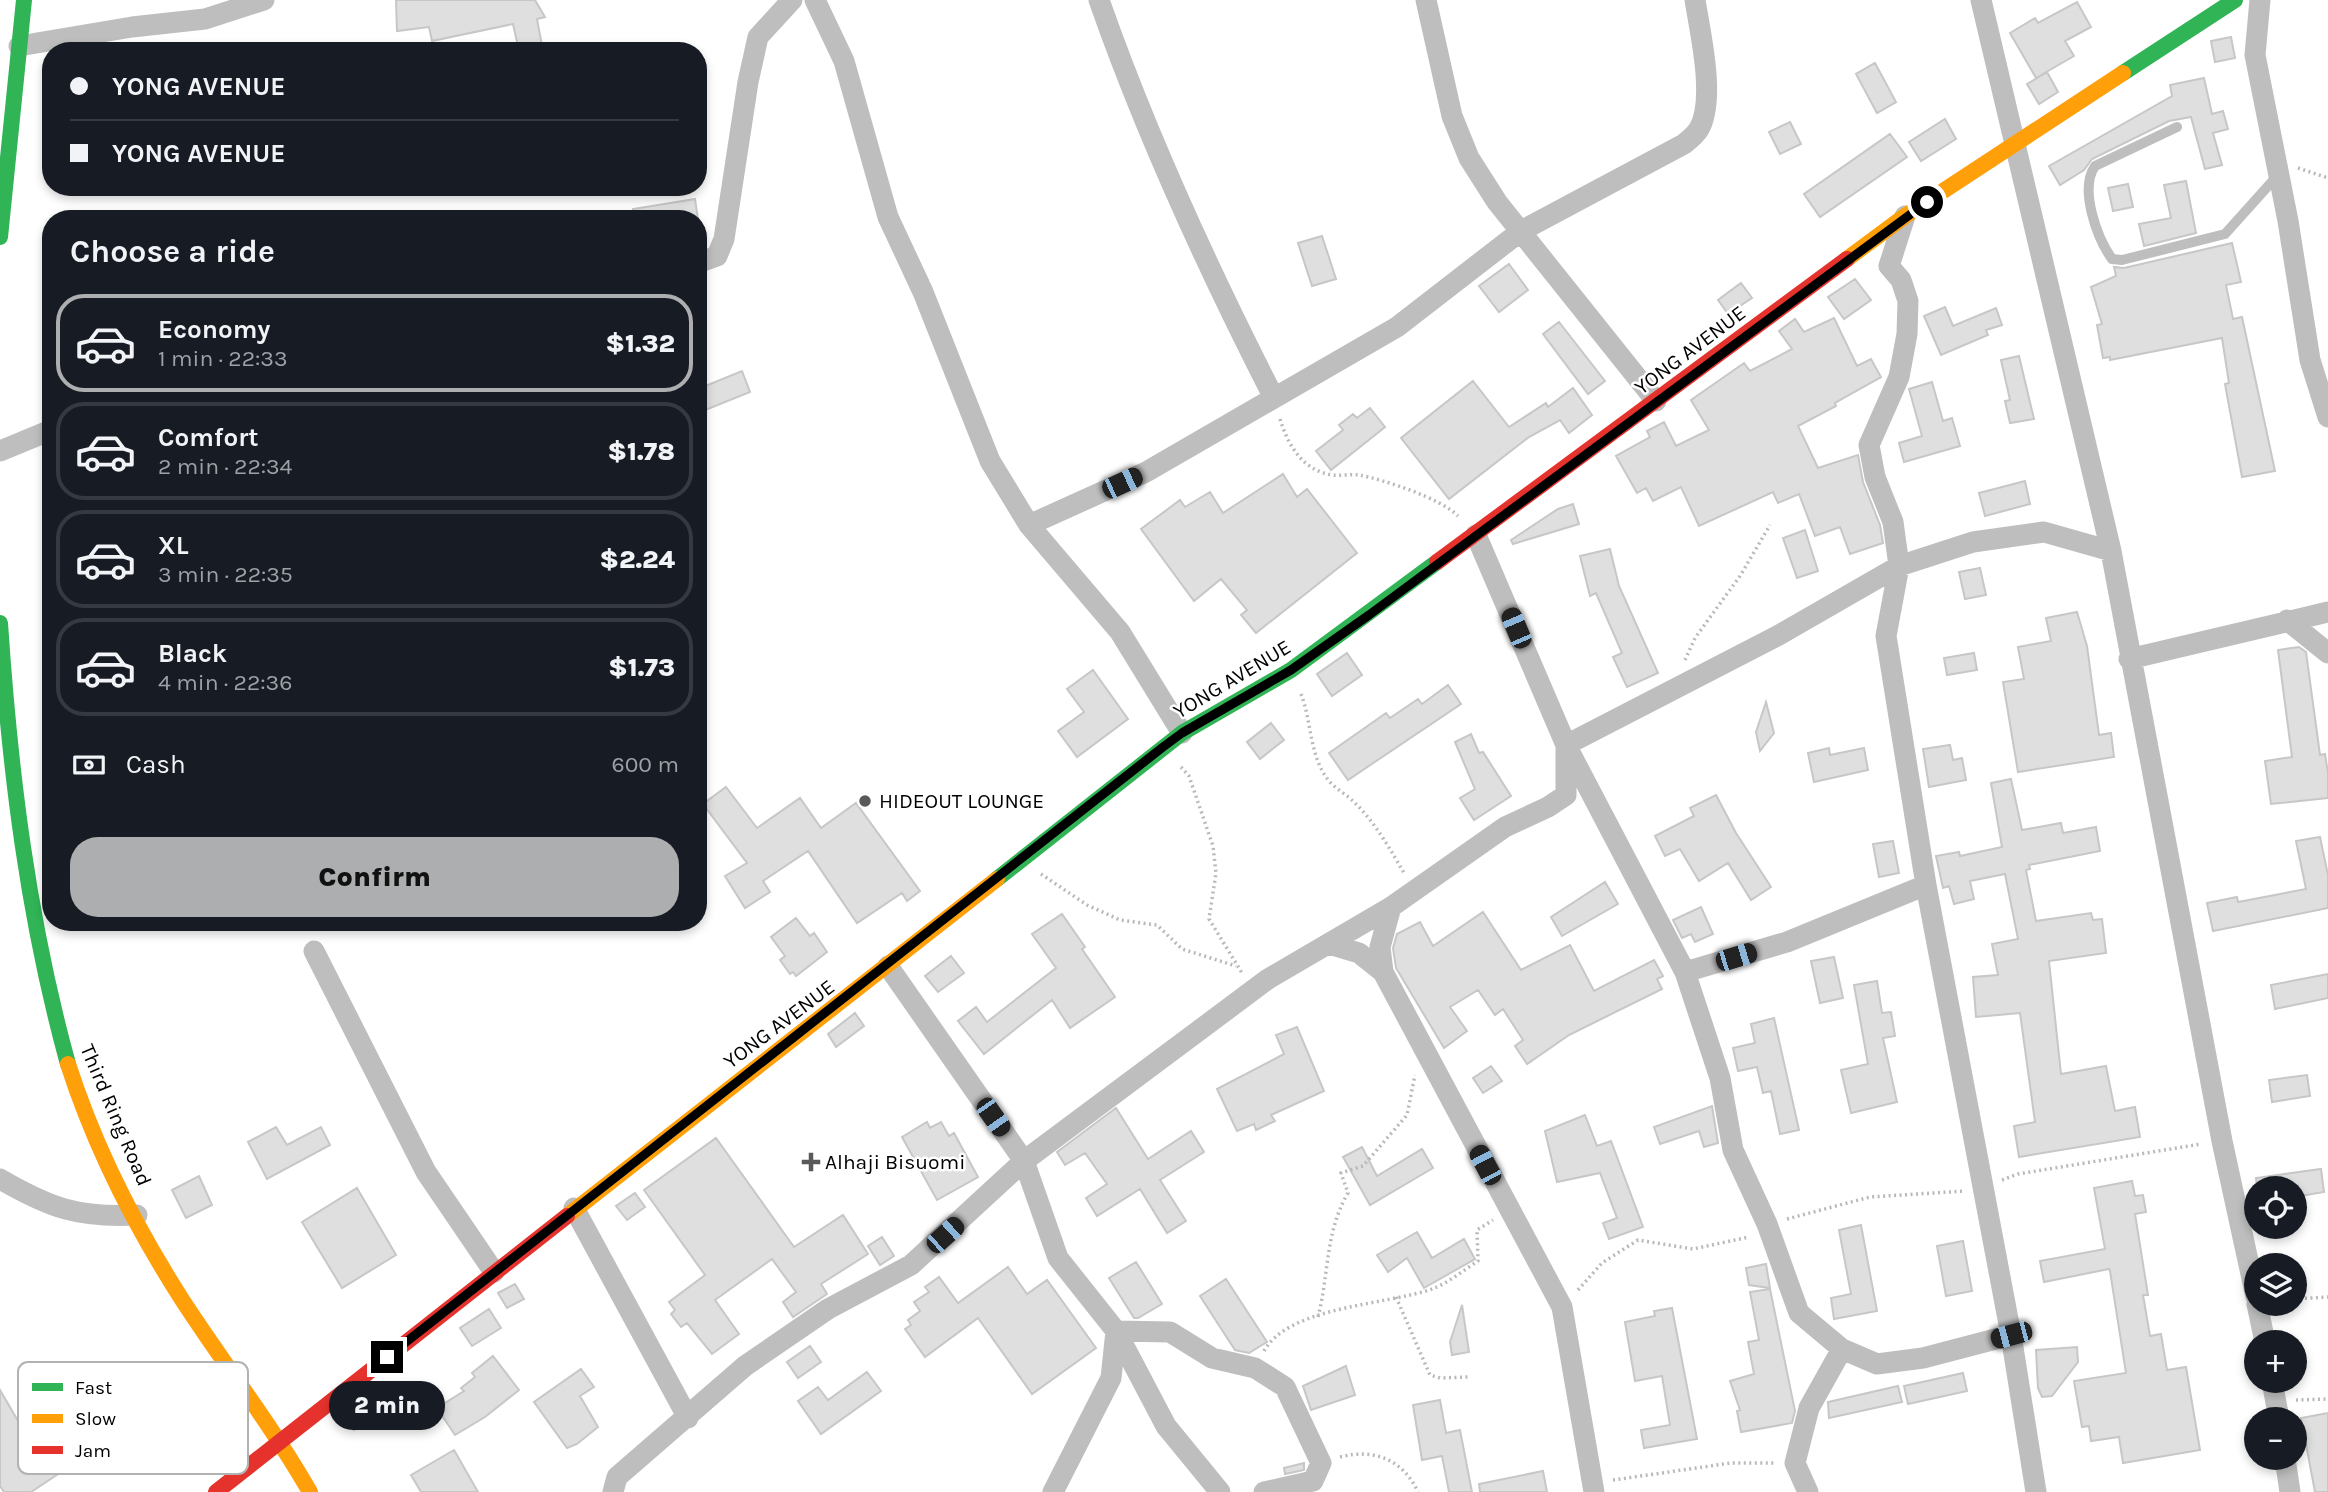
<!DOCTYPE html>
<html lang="en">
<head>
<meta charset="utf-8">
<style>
	:root { --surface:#171b24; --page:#20242c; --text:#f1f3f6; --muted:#9ea1a6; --line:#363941; --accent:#adaeaf }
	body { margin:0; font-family:Karla,sans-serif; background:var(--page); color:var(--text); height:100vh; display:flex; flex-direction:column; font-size:26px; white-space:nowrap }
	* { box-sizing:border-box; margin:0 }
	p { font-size:23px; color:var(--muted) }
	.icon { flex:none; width:38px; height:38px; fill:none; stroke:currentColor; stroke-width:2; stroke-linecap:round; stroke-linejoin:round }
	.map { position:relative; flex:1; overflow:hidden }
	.side { position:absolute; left:42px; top:210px; width:665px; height:721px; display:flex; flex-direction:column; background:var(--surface); border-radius:28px; box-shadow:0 4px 10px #0003 }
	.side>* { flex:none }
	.top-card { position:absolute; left:42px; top:42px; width:665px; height:154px; border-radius:28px; box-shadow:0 4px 10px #0003; display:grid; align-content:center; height:154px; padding:0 28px; background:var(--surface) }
	.tools { position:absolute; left:2244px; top:1176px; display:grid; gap:14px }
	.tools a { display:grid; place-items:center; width:63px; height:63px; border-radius:50%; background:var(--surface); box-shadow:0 4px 10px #0003; font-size:35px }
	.end { position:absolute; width:32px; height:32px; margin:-16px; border:9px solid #000; background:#fff; box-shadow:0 0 0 4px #fff }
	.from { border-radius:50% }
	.bubble { position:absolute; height:49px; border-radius:24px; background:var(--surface); box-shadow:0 4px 10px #0003; font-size:23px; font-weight:800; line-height:49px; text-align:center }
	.car { position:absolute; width:21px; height:42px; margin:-21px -10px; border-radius:9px; box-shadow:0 0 5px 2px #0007; background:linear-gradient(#222 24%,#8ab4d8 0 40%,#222 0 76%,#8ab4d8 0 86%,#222 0) }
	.top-card b { display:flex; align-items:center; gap:24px; height:66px; font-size:26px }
	.top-card b+b { border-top:2px solid var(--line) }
	.top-card i { width:18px; height:18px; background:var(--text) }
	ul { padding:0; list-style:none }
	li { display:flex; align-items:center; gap:21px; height:98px; margin:0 14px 10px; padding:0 14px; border:4px solid var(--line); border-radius:28px }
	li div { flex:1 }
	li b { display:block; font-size:26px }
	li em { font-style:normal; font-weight:800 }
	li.selected { border-color:var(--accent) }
	li>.icon { width:63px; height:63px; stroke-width:1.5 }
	h2 { padding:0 28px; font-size:32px; line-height:84px }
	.pay { display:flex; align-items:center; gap:18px; height:77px; padding:0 28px; font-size:26px }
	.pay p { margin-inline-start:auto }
	.action { display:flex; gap:14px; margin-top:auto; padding:14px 28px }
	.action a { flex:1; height:80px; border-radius:28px; background:var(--accent); color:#111; font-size:28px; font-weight:800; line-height:80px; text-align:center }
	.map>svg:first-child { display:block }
	.building { fill:#dfdfdf; stroke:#c7c7c7; stroke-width:2 }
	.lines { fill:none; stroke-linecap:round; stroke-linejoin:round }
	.path { stroke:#b9b9b9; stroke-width:3.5; stroke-dasharray:2 3.5; stroke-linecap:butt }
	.lane { stroke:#bebebe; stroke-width:10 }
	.street { stroke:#bebebe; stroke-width:21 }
	.fast { stroke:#30b455; stroke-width:16 }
	.slow { stroke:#ff9f0a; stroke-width:16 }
	.jam { stroke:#e5322d; stroke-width:16 }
	.route { stroke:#000; stroke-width:9 }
	.poi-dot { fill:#595959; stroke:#fff; stroke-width:2.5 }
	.labels { text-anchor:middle; stroke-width:5; stroke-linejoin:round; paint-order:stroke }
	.street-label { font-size:21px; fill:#000; stroke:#fff }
	.poi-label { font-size:21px; fill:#000; stroke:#fff; text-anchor:start }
	.key { fill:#fff; stroke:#b2b2b2; stroke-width:2 }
	.key-label { font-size:19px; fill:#000 }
</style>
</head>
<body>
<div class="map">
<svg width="2328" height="1492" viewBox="0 0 2328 1492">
	<rect width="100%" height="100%" fill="#fff"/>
	<path class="building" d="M396,0H535L545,17L537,19L543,51H519L513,24L432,41L429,27L397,31Z
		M2077,2L2091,27L2065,41L2074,56L2036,78L2010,33L2035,18L2038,23Z
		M2231,37L2235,58L2215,62L2211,41Z
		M1875,63L1896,102L1877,113L1856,74Z
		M2047,72L2058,92L2039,104L2027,84Z
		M2204,78L2212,114L2223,111L2228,129L2213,133L2222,165L2205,169L2191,117L2169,121L2092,159L2084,170L2060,185L2049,166L2172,96L2170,85Z
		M1945,119L1956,139L1921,161L1909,142Z
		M1790,122L1801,144L1780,154L1769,132Z
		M1890,134L1907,157L1820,217L1804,194Z
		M2186,181L2196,233L2144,246L2139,224L2171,218L2164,185Z
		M2128,184L2133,207L2113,211L2108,188Z
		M695,199L698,219H634L633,209Z
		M1322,236L1336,279L1312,286L1298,243Z
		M2232,243L2241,282L2226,285L2233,319L2242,317L2275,471L2242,477L2225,384L2229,383L2222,338L2110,360V357L2103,358L2097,325L2102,324L2091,287L2116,276L2114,267L2124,268Z
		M1509,264L1528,290L1499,312L1479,286Z
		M1855,279L1871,300L1844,319L1828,297Z
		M1741,283L1752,298L1728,314L1718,300Z
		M1945,307L1953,326L1996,308L2002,325L1986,330L1988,335L1941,355L1924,316Z
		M1834,318L1857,366L1871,359L1881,377L1835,403L1836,406L1798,426L1818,468L1858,455L1863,482L1880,525L1883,543L1850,554L1840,527L1815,536L1799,494L1778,503L1773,492L1699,526L1681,487L1653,501L1646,488L1637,493L1616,456L1650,437L1647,431L1664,422L1676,446L1709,430L1691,400L1744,363L1750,371L1792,349L1779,331L1795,319L1804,332Z
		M1559,322L1605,381L1588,394L1543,334Z
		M2019,356L2034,419L2010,423L2005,401L2010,400L2001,360Z
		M742,371L750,392L698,413V389Z
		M1473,381L1509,427L1546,403L1548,407L1573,388L1592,415L1569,433L1560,420L1529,437L1449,499L1401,438Z
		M1932,382L1943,421L1952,418L1960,446L1904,462L1899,443L1922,436L1909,389Z
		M1370,408L1385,427L1331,470L1316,451L1343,430L1339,425L1353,414L1357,418Z
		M1283,474L1297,497L1307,489L1357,553L1256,633L1241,615L1247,610L1221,579L1194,601L1141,529L1180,500L1185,507L1210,492L1223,513Z
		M2025,481L2030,504L1985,516L1979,493Z
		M1573,504L1579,524L1513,544L1511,540L1558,509Z
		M1805,530L1818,571L1797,578L1783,538Z
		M1610,549L1619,586L1658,673L1627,687L1613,657L1622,653L1596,593L1590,596L1580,556Z
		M1980,568L1986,595L1965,599L1959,572Z
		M2077,612L2087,646L2099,735L2111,733L2114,757L2018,772L2003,682L2024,679L2018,647L2051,641L2046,618Z
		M2299,647L2306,652L2320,755L2325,754L2328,773V798L2271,804L2265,761L2292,757L2278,650Z
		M1347,653L1362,675L1332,696L1317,674Z
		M1974,653L1977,670L1947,675L1944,658Z
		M1093,670L1128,719L1077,757L1058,731L1084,712L1067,689Z
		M1448,685L1461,704L1348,780L1329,753L1386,713L1390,718L1418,699L1422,704Z
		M1766,702L1774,733L1760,751L1756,732Z
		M1271,723L1284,740L1260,759L1247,742Z
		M1471,734L1479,753L1483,752L1511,796L1474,820L1460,798L1475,789L1455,742Z
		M1950,745L1953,760L1962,758L1966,780L1929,787L1923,749Z
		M1829,748L1830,755L1864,748L1868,770L1814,782L1808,753Z
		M2011,779L2022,830L2061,823L2063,833L2096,827L2100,851L2029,865L2030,869L2026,870L2036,921L2091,913L2093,920L2102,919L2106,953L2049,961L2061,1074L2106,1066L2115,1111L2135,1107L2140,1137L2019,1157L2014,1126L2035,1122L2020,1013L1976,1017L1973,977L1998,975L1992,944L2018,939L2005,874L1970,881L1974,899L1954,904L1949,886L1943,888L1936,856L1959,852L1960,856L2002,847L1991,783Z
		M726,787L757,828L800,798L821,828L856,803L920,891L907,901L902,893L857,923L808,851L763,881L770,892L745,908L725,876L747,863L703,804Z
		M1716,795L1736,833L1771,887L1751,900L1728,863L1699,881L1680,849L1665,856L1655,836L1694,816L1690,808Z
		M2320,837L2328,875V908L2213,931L2207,903L2237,897L2238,902L2306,889L2296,841Z
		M1893,841L1899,873L1879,877L1873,844Z
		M1605,882L1618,904L1562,936L1551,917Z
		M1701,907L1713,934L1695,942L1691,934L1682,938L1673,920Z
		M1483,912L1521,970L1570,945L1594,991L1654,960L1663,976L1657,979L1662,989L1569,1035L1527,1064L1515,1046L1523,1040L1503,1009L1495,1015L1478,990L1450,1007L1467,1031L1444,1048L1396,968L1393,948L1397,934L1420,922L1433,946Z
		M1062,914L1085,947L1082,949L1115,997L1070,1028L1052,1000L984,1054L958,1021L976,1007L987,1022L1056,968L1032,934Z
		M796,918L810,936L814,933L827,952L796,976L793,972L790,974L780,960L785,956L771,937Z
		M951,956L964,973L938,992L925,976Z
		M1834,957L1843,998L1820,1003L1811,961Z
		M2328,974V998L2275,1009L2271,985Z
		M1877,981L1882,1013L1891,1012L1895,1036L1883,1038L1897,1102L1851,1113L1841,1070L1868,1064L1854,985Z
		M855,1013L864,1026L836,1047L828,1034Z
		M1774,1018L1799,1130L1780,1134L1771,1091L1763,1093L1757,1067L1738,1071L1733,1048L1755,1043L1751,1024Z
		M1297,1027L1324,1091L1271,1115L1275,1121L1256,1130L1254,1124L1237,1131L1217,1089L1284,1054L1276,1035Z
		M1491,1066L1502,1081L1483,1093L1473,1078Z
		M2307,1075L2310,1096L2272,1102L2269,1080Z
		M1712,1106L1718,1143L1704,1147L1699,1131L1660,1144L1654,1127Z
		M1116,1108L1148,1159L1191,1131L1204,1152L1160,1180L1186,1221L1167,1233L1140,1189L1097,1216L1086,1198L1107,1184L1085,1153L1065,1165L1057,1152Z
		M1585,1115L1597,1146L1611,1141L1643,1227L1609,1239L1603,1223L1617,1218L1600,1173L1557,1182L1545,1131Z
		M927,1122L930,1128L941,1122L949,1136L954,1133L978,1177L937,1200L902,1137Z
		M276,1127L287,1145L321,1127L330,1145L267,1179L248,1142Z
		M716,1138L794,1247L843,1215L868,1254L821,1284L827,1294L793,1317L783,1302L796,1292L772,1259L715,1300L739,1334L712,1354L687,1323L681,1327L671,1314L675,1310L669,1302L705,1275L644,1190Z
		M1362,1147L1377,1176L1422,1149L1433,1168L1370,1205L1343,1157Z
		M2321,1169L2324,1192L2294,1197V1188H2257L2256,1178Z
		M199,1176L212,1205L186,1218L172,1190Z
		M2132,1181L2135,1196L2143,1195L2146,1212L2135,1214L2148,1295H2143L2150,1336L2161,1334L2167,1370L2186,1367L2200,1450L2123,1463L2119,1437L2091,1441L2089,1426L2082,1427L2074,1381L2126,1373L2110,1271L2109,1269L2044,1282L2040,1261L2105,1249L2094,1188Z
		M357,1188L396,1255L342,1288L302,1222Z
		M635,1193L645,1207L627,1220L616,1206Z
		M1861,1225L1877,1311L1834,1319L1831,1298L1851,1294L1839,1230Z
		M1417,1232L1432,1258L1464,1239L1475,1259L1424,1288L1407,1258L1388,1272L1377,1255Z
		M882,1237L894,1256L880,1265L868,1246Z
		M1963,1241L1972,1291L1946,1296L1937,1246Z
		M1136,1262L1162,1304L1138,1318H1134L1109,1278Z
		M1766,1264L1770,1288L1749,1285L1746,1268Z
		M1008,1267L1027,1294L1047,1280L1096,1348L1032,1394L978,1318L925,1357L905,1329L911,1325L908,1320L920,1311L914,1302L929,1292L925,1287L939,1277L958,1303Z
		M1226,1279L1267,1342L1249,1353L1235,1350L1200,1296Z
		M515,1284L524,1299L507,1308L498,1293Z
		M1770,1289L1795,1411L1792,1423L1741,1432L1737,1411L1740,1410L1730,1381L1754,1374L1748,1342L1759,1340L1750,1292Z
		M1462,1305L1469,1352L1452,1355L1450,1342Z
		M1672,1308L1697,1439L1644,1448L1641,1430L1670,1425L1662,1376L1635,1381L1625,1322L1655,1316L1654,1311Z
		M489,1309L501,1328L472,1346L460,1328Z
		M810,1346L821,1362L798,1378L787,1362Z
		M2077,1347L2078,1362L2052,1396L2042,1397L2038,1388L2036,1350Z
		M493,1356L519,1390L485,1417L455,1435L437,1408L464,1391L461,1388L475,1377L472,1373Z
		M1346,1366L1355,1395L1311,1410L1303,1386Z
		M581,1369L594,1387L580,1396L598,1427L577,1444L567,1448L534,1402Z
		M867,1372L881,1391L821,1434L798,1401L818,1387L828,1400Z
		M1963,1373L1967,1391L1908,1404L1904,1386Z
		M392,1382L404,1402L354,1430L346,1416L370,1402L367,1397Z
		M1898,1386L1902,1402L1829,1418L1828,1402Z
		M0,1390L39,1457L92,1422L105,1443L31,1492H4L0,1486Z
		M1440,1400L1446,1433L1460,1430L1472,1492H1449L1442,1456L1422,1460L1413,1405Z
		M2328,1413V1492H2315L2301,1418Z
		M454,1450L478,1492H421L411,1475Z
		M1304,1463V1470L1285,1474L1284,1468Z
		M1543,1471L1547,1492H1480L1479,1484Z"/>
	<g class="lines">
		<path class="path" d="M2298,168L2328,178
			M1280,419C1288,445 1302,470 1332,475C1341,476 1350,474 1359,475C1385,480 1440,498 1458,516
			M1685,660L1695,638L1740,576L1770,525
			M1301,694C1312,722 1309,756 1329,781C1336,789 1347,795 1354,802C1375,822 1390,849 1404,873
			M1181,767L1189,776L1213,846L1216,873L1209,919L1242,973
			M1041,874L1087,905L1120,920L1157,925L1182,949L1236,966
			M2002,1180L2018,1174L2201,1144
			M1787,1219L1870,1197L1965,1191
			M1578,1290L1602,1263L1638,1240L1693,1249L1749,1237
			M1396,1297L1430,1375L1440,1378L1468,1377
			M2294,1299L2328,1297
			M1318,1317C1329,1275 1325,1232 1348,1193L1341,1173L1363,1166L1407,1115L1415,1075
			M1264,1351C1289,1306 1387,1305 1432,1289C1448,1283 1464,1270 1478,1261L1477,1230L1493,1220
			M2296,1400L2328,1399
			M1340,1457C1375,1448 1403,1460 1418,1492
			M1613,1480L1731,1463H1775"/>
		<path class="lane" d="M2177,127L2095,166C2079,189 2097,238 2112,259L2122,260L2225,234L2278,175"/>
		<path class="street" d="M815,0L844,61L888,217L923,292L990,461L1029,525L1120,632L1182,733
			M1099,0C1147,137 1208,269 1274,398
			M1426,0L1452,116L1469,158L1497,202L1656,401
			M1981,0L2111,551L2222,1141L2256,1297
			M2260,0L2255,55L2288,221L2310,360L2328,417
			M19,46L132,27L205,19L264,0
			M1905,216L1889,266L1901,280L1908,301L1907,334L1899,377L1869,445L1875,477L1893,522L1899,566L1886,636L1926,885L2011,1335L2036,1492
			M698,263L717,256L724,239L748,82L758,37L792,0
			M0,451L51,430
			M1029,525L1146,472L1397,327L1521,231L1684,144C1689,140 1696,134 1699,129C1716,99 1700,32 1695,0
			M1476,535L1566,745L1685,972L1720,1078L1733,1150L1767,1224L1799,1313L1842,1349L1877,1364L1923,1358L2011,1335
			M2287,620L2328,653
			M2129,659L2328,612
			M1329,944L1359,953L1383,972L1562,1307L1594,1492
			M314,951L426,1172L494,1272
			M888,966L1024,1161L1058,1258L1116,1331L1166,1426L1220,1492
			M1383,972L1380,947L1391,907
			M1685,972L1787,942L1926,885
			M0,1179C50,1208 78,1218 137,1215
			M574,1208L688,1418
			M2257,1304L2265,1342
			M2272,1381L2279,1419
			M2285,1458L2290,1492
			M613,1492L617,1477L745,1366L828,1309L911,1265L1024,1161L1268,979L1391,907L1505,827L1548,807L1566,795V745L1779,635L1899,566L1973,542L2044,532L2111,551
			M1053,1492L1111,1378L1116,1331L1170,1332L1212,1358L1255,1368L1285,1387L1321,1463L1313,1481L1264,1492
			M1808,1492L1795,1463L1809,1408L1842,1349"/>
		<path class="fast" d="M2123,73L2235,0
			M0,237L24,0
			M0,623C10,773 28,919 68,1064
			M997,879L1182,733L1291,670L1437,562"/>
		<path class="slow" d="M1847,259L1905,216L2123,73
			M68,1064C94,1145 135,1226 181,1298C223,1363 271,1424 310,1492
			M567,1216L997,879"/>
		<path class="jam" d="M1437,562L1847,259
			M216,1492L567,1216"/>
	</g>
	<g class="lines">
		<path class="route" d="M387,1357L1163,747L1182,733L1291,670L1369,615L1927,202"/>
	</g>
	<g class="poi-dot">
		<circle cx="865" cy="801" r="7"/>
		<path d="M807.5 1151.5h7v7h7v7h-7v7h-7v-7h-7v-7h7z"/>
	</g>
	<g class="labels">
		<g class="street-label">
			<text transform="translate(1690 350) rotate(-37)" y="7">YONG AVENUE</text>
			<text transform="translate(1232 679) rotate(-31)" y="7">YONG AVENUE</text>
			<text transform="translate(779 1024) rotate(-37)" y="7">YONG AVENUE</text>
			<text transform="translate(116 1115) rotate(67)" y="7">Third Ring Road</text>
		</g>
		<g class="poi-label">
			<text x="879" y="808">HIDEOUT LOUNGE</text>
			<text x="825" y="1169">Alhaji Bisuomi</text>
		</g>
	</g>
	<rect x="18" y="1362" width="230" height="112" rx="10" class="key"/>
	<rect x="32" y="1383" width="31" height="8" fill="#30b455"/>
	<rect x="32" y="1414" width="31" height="9" fill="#ff9f0a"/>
	<rect x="32" y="1446" width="31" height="8" fill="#e5322d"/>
	<g class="key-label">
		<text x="75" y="1394">Fast</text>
		<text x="75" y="1425">Slow</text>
		<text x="75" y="1457">Jam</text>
	</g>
</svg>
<div class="tools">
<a><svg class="icon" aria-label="locate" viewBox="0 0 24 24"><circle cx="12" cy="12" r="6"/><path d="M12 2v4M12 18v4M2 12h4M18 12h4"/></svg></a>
<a><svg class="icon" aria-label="layers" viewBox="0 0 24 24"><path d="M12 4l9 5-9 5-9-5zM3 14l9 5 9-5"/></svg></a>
<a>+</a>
<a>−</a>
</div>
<i class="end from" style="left:1927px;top:202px"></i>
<i class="end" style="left:387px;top:1357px"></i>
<div class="bubble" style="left:329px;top:1381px;width:116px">2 min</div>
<i class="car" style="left:1122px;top:483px;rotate:65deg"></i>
<i class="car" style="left:1516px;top:628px;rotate:337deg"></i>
<i class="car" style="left:1736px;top:957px;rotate:73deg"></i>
<i class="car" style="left:993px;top:1117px;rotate:145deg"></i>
<i class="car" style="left:1485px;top:1165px;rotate:332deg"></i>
<i class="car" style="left:945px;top:1235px;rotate:48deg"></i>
<i class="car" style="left:2011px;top:1335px;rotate:255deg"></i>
<div class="top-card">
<b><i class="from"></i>YONG AVENUE</b>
<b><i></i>YONG AVENUE</b>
</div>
<section class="side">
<h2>Choose a ride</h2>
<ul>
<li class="selected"><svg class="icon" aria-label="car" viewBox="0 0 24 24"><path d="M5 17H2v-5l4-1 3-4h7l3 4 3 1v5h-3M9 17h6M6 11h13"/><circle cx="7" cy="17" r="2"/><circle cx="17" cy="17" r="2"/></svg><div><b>Economy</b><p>1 min · 22:33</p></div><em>$1.32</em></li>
<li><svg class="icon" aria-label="car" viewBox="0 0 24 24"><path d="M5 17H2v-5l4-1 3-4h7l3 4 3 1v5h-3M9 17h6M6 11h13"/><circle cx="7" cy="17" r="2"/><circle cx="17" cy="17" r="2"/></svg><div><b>Comfort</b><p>2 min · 22:34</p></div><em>$1.78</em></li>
<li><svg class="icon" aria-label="car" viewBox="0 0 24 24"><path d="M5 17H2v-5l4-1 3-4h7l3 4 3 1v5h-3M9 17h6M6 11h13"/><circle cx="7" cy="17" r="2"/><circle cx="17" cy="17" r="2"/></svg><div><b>XL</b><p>3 min · 22:35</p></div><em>$2.24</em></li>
<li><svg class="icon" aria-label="car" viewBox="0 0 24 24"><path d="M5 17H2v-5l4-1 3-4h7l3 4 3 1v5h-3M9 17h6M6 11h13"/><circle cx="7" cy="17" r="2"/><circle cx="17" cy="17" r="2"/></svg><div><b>Black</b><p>4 min · 22:36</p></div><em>$1.73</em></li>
</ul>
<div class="pay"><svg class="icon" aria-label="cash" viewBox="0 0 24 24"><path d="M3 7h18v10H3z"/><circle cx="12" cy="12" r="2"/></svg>Cash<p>600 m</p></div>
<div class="action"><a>Confirm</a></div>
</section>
</div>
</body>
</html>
